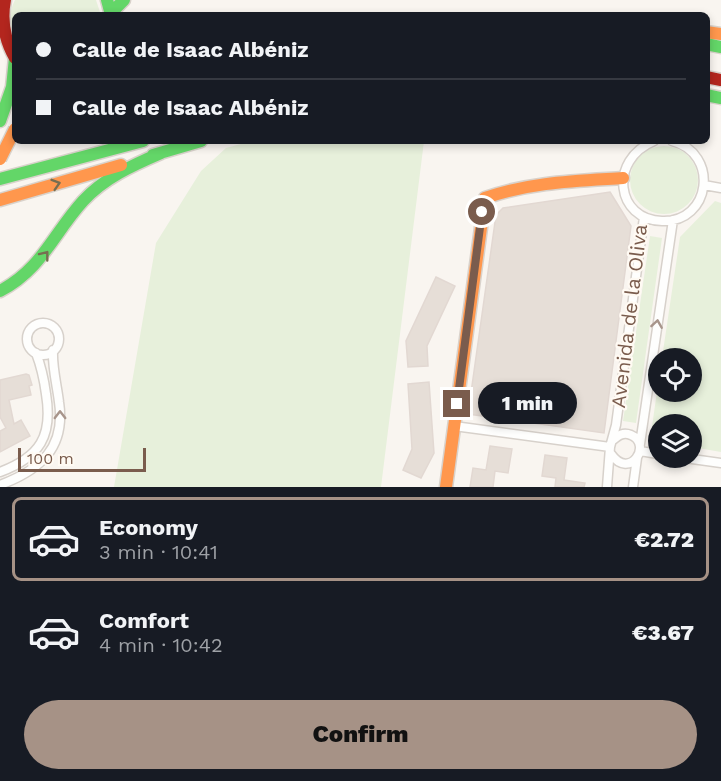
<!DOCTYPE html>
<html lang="en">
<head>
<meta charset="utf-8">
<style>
	:root { --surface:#171b24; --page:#20242c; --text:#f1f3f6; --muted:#9ea1a6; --line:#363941; --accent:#a69286 }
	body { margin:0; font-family:"Work Sans",sans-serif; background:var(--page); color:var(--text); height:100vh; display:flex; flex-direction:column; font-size:22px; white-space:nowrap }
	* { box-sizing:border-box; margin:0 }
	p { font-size:20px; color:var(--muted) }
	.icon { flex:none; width:33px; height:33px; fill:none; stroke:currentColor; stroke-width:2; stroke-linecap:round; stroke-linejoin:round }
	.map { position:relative; height:487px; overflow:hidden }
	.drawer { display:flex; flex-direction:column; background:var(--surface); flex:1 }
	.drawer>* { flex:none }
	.hud { position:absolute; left:12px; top:12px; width:698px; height:132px; border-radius:9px; box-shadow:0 3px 9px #0003; display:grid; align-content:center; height:132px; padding:0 24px; background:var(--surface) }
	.tools { position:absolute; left:648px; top:348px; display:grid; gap:12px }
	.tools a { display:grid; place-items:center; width:54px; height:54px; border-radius:50%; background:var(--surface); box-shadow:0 3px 9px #0003; font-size:30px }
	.scale { position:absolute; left:18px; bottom:15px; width:128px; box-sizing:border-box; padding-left:6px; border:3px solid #7a5c4d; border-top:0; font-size:16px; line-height:21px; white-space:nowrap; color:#7a5c4d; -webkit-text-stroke:4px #fffaf3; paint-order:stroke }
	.end { position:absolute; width:27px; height:27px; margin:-14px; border:8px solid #7a5c4d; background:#fff; box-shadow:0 0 0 3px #fff }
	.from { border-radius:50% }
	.bubble { position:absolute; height:42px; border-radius:21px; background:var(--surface); box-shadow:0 3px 9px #0003; font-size:20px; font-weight:800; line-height:42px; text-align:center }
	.hud b { display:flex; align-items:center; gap:21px; height:57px; font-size:22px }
	.hud b+b { border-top:2px solid var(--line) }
	.hud i { width:15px; height:15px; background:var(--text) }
	ul { padding:10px 0 0; list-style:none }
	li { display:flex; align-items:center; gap:18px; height:84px; margin:0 12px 9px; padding:0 12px; border:3px solid transparent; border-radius:9px }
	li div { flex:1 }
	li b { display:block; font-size:22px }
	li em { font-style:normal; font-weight:800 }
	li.current { border-color:var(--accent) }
	li>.icon { width:54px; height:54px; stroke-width:1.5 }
	.cta { display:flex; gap:12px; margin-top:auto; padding:12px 24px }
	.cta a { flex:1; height:69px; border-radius:36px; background:var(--accent); color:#111; font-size:24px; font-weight:800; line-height:69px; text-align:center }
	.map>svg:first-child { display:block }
	.green { fill:#e7f0db }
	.building { fill:#e6ded7; stroke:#e2d8d2; stroke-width:1.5 }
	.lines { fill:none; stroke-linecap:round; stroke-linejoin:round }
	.street-casing { stroke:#d7d1cb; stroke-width:11 }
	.fast-casing { stroke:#d9d2cb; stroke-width:15 }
	.slow-casing { stroke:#d9d2cb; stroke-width:15 }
	.jam-casing { stroke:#d9d2cb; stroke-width:15 }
	.street { stroke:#fefefd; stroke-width:8 }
	.fast { stroke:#63d668; stroke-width:12 }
	.slow { stroke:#ff974d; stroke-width:12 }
	.jam { stroke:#b3261e; stroke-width:12 }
	.slow-bridge-casing { stroke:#d9d2cb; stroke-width:15; stroke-linecap:butt }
	.slow-bridge { stroke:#ff974d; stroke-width:12 }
	.oneway { stroke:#776e51 }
	.oneway2 { stroke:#a8958b }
	.route { stroke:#7a5c4d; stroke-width:8 }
	.labels { text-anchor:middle; stroke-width:4.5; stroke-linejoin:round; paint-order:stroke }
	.street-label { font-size:20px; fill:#7a5c4d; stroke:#fffaf3 }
</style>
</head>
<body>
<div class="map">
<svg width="721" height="487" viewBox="0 0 721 487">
	<rect width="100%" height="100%" fill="#f9f5f0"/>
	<path class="green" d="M15,0H96L101,15H15V41C8,28 8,13 15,0Z
		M252,141H424L381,487H114L156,243L201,171L226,148Z
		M630 180a34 34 0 1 1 68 0a34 34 0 1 1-68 0Z
		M715,201L721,203V452L692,447V424H658V442L650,441L658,384V392H692V358H662L680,237Z
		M650,236L662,238L636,423L623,421Z"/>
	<path class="building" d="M610,192L631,226L604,433L468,414L496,215L503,208Z
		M436,277L455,286L427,346L428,366L408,367L406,341Z
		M26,374L29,375L32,385L29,386L31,395L9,400L14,424L21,420L30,436L0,452V431L6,428L0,417V380Z
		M429,382L434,453L421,478L403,470L412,449L408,384Z
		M490,446L512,449L508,473L495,471L493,487H470L473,468L486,470Z
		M545,455L567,458L564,480L585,483L584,487H555L556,478L542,476Z"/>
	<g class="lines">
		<g class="street-casing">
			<path id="street" d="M654,141C608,160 616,220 662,221C711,223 720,153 672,141
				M704,185L721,188
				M27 339a16 16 0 1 1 32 0a16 16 0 1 1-32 0Z
				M454,426L610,447
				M640,444L673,220
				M640,451L658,454
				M611,454C630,481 653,444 631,435C623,432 619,435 613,440
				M685,458L721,463
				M0,472C40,457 53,436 46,394C44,379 41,366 36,353
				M0,485C40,470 66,448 59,402C57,385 52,367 53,350
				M607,487L610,447L616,425L644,217
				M633,487L637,458"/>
		</g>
		<g class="fast-casing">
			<path id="fast" d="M107,0L111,15
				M111,13L124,0
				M706,44L721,47
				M706,95L721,98
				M0,121L12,87L15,58
				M153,155L201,141
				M0,179L143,141
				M0,291C42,269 53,234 83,201C104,178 133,165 161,153"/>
		</g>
		<g class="slow-casing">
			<path id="slow" d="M706,32L721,34
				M0,200L121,165
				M446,487L485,198C530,182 576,181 623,178"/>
		</g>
		<g class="jam-casing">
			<path id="jam" d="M5,0C1,21 4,39 15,58
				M706,77L721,80"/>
		</g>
		<use href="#street" class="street"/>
		<use href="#fast" class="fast"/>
		<use href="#slow" class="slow"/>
		<use href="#jam" class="jam"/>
		<g class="slow-bridge-casing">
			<path id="slow-bridge" d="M0,159L15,129"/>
		</g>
		<use href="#slow-bridge" class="slow-bridge"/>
	</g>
	<defs><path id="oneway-chevron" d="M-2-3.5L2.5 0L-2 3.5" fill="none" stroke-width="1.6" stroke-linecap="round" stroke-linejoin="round" transform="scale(1.5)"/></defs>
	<g class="oneway">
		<use href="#oneway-chevron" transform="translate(56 184) rotate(-17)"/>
		<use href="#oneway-chevron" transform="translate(45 255) rotate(-52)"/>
	</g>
	<g class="oneway2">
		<use href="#oneway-chevron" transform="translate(657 324) rotate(-81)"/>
		<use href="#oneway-chevron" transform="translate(60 415) rotate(-90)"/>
	</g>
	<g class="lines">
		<path class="route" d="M457,404L482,212"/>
	</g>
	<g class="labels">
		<g class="street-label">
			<text transform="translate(629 316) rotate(-83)" y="7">Avenida de la Oliva</text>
		</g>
	</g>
</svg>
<div class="tools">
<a><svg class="icon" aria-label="locate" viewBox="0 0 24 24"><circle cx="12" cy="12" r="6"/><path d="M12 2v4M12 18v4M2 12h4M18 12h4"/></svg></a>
<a><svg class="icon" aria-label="layers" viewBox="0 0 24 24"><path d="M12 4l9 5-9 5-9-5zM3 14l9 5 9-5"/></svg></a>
</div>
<div class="scale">100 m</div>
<i class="end from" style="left:482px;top:212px"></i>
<i class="end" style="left:457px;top:404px"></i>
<div class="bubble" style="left:478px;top:382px;width:99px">1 min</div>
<div class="hud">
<b><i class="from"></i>Calle de Isaac Albéniz</b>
<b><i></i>Calle de Isaac Albéniz</b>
</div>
</div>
<section class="drawer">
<ul>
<li class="current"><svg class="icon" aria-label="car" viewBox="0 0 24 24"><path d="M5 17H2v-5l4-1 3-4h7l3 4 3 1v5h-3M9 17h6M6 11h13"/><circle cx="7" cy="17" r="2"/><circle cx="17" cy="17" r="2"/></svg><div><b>Economy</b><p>3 min · 10:41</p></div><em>€2.72</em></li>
<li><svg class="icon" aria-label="car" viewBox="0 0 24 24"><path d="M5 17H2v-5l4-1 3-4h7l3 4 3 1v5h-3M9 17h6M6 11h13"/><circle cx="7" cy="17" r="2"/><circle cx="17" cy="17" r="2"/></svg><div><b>Comfort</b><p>4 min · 10:42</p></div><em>€3.67</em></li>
</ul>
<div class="cta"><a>Confirm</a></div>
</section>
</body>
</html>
